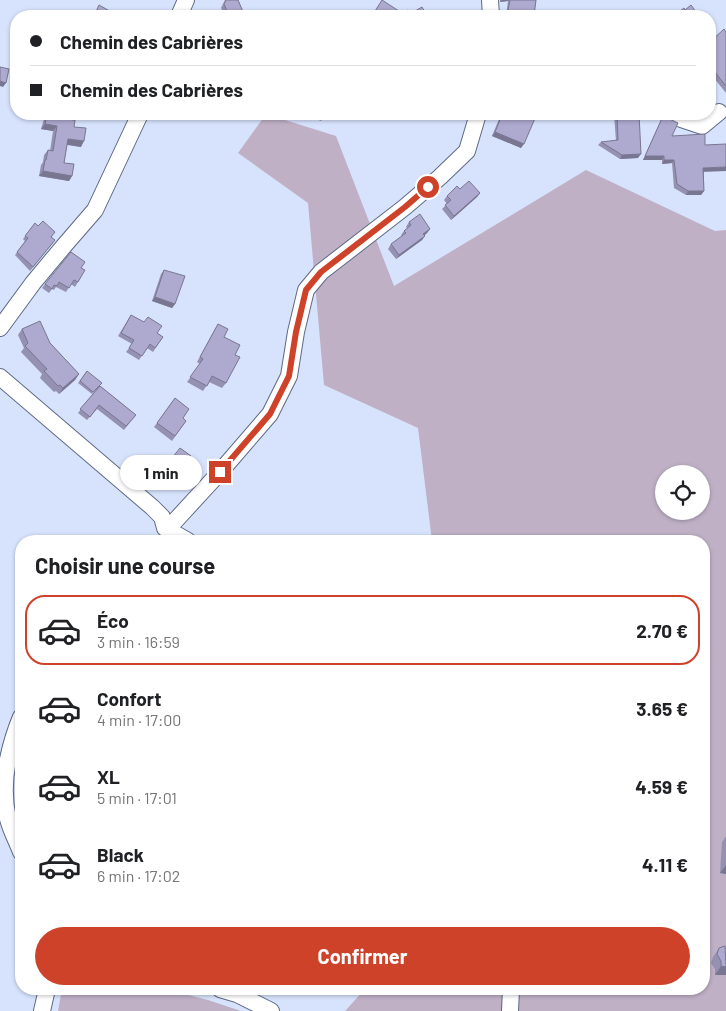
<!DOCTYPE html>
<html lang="fr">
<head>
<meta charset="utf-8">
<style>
	:root { --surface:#fff; --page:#f6f6f6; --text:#202124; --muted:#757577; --line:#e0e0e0; --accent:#ce422a }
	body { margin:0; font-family:Barlow,sans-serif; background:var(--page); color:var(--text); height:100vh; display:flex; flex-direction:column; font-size:19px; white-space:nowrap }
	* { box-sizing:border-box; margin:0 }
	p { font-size:16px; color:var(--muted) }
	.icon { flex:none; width:28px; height:28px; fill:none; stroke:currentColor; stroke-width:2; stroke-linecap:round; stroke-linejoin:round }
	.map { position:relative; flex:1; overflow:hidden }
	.sheet { position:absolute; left:15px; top:535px; width:695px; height:460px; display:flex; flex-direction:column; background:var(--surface); border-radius:20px; box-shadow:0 1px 4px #0004 }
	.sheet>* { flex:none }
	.banner { position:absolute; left:10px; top:10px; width:706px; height:110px; border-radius:20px; box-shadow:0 1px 4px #0004; display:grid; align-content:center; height:110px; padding:0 20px; background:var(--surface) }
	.tools { position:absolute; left:655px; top:465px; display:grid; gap:10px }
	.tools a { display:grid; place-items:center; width:55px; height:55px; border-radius:50%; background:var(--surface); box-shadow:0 1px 4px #0004; font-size:25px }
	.end { position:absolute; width:22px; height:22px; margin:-11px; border:6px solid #ce422a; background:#fff; box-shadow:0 0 0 2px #fff }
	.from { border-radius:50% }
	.bubble { position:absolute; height:35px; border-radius:18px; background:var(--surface); box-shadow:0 1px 4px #0004; font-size:16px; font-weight:700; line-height:35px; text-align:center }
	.banner b { display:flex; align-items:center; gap:18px; height:48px; font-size:19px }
	.banner b+b { border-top:1px solid var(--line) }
	.banner i { width:12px; height:12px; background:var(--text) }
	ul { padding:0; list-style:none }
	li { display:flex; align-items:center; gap:15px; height:70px; margin:0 10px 8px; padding:0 10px; border:2px solid transparent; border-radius:20px }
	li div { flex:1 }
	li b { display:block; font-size:19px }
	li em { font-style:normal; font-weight:700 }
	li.on { border-color:var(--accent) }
	li>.icon { width:45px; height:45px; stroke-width:1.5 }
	h2 { padding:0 20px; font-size:22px; line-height:60px }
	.button { display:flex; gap:10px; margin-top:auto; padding:10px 20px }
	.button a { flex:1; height:58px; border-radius:30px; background:var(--accent); color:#fff; font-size:20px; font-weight:700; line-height:58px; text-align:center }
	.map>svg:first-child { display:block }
	.green { fill:#bfb0c6; fill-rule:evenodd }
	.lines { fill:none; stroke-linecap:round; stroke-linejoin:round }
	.minor-casing { stroke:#5d6a86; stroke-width:18 }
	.minor { stroke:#fff; stroke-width:16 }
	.wall { fill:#9591b2 }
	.shaded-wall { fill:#797691 }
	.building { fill:#ada9cf; stroke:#797691 }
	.route { stroke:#ce422a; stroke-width:6 }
</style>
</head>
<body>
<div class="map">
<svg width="726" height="1011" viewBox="0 0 726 1011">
	<rect width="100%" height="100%" fill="#d7e3fd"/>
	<path class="green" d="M266,114L336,136L394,286L586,170L715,231L726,230V1011H345L365,989H704V541H432L418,428L324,385L308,203L238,153ZM664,474H701V511H664Z
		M62,989H165L208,1000L241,1011H58Z"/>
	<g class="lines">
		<g class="minor-casing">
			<path id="minor" d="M490,0L491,16
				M179,16L186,0
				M676,114L681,119L702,126L719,112
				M0,328L33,283L63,247L95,210L140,114
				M0,377L152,507L162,517L165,528
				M165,528L175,521L220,472L270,414L289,376L296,332L306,290L321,272L405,207L440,177L467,151L478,114
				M165,528L188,541
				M21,717C8,749 0,785 8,819C11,831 17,841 21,852
				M220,989L237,994L271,1011
				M42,1011L47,989
				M510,1011L511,989"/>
		</g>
		<use href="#minor" class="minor"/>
	</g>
	<path class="wall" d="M225,0H238L244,14L249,16H225L221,8Z
		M500,0H536L534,16H506L508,1L500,2Z
		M726,32V93L710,73V42Z
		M47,114L66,119L74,127L81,147L67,145L64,163L72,176L69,181L39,176L41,165L43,162L44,155L48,150L50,151L53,131L41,129L44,119Z
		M304,114H325L324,117L321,121Z
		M505,114H531L521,148L492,136L499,119L502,115L504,116Z
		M614,114H639L638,158L620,159L598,145L601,142L616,141Z
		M663,116L672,136L705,145L704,171V191L701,195H686L674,188L672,163L662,164V160H643L661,120Z
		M460,189L480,193L477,197L451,220L442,209L447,204L444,200L447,196Z
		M409,222L430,229L427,233L424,236L422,240L396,259L388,249L391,244L402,236L401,235L404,231L407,228L406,227Z
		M35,223L52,237L53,243L30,271L15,255L25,241L23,239Z
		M81,268L78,282L75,287L71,284L66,292L56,287L54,290L52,289L49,293L42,288L45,284Z
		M164,270L175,304L172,308L152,301L161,274Z
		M131,315L163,337L153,352L147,348L139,360L126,352L132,344L118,336Z
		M218,324L224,337L235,355L226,383L222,388L209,382L203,391L187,382L200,364L197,362L215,329Z
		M22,329L50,343L79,374L75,380L59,394L56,391L54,392L40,378L42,374L21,352L24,348L18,335Z
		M87,371L100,386L136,415L124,430L97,409L87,420L78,413L99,386L92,394L78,383Z
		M175,398L183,418L186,421L172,441L154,427Z
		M158,455L168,463L180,470L182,485L179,489L158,484L160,481L147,470Z
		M726,836V874L720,873L722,842Z
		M719,948L726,975H715V969L711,963L713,957Z"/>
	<path class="shaded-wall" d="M502,0H509L508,1L500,2Z
		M0,81L6,83L3,87L0,86Z
		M45,124L57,126L53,131L41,129Z
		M495,132L524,144L521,148L492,136Z
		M68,139L84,141L81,147L64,144Z
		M641,154L638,158L620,159L622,155Z
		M645,156H664L662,160H643Z
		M664,160H674L672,163L662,164Z
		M726,167V171L701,172L703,168Z
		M43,171L72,176L69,181L39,176Z
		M688,191H704L701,195H686Z
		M480,193L477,197L451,220L454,216Z
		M430,229L427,233L420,239L423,234Z
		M425,236L422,240L396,259L399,255Z
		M155,297L175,304L172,308L152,301Z
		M79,374L75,380L59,394L63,388Z
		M161,480L182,485L179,489L158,484Z
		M726,865V874L720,873Z
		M721,966L726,967V975H715Z"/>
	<path class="building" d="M226,0H238L244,14L249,16H229L224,4Z
		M382,0L402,13L408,10L410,14L422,7L427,16H372Z
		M510,0H536L534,16H512L507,15Z
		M99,5L115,14L114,16H94Z
		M691,5L699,16H674L684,8L685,10Z
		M724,29L726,32V86L710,66V42Z
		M0,67L9,69L6,83L0,81Z
		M47,114L67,115L66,119L75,120L74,127L86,128L84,141L68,139L64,163L74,164L72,176L43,171L45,160H46L48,150L53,151L57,126L45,124Z
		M316,114H325L324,117Z
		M506,114H531L536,116L524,144L495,132L502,115L505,116Z
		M617,114H639L641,154L622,155L601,142L618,140Z
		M663,116L678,123L672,136L705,134V145L726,144V167L703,168L704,191H688L677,184L674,160H664V156H645Z
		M469,181L480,193L454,216L445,205L451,200L447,196L457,186L460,189Z
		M420,214L430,229L423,234L425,236L399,255L391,244L406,233L404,231L411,225L409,222Z
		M43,221L55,232L51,237L55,240L33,267L17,252L28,238L25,236L35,223L38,226Z
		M71,252L85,262L81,268L85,270L78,282L74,280L69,288L59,282L57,286L54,285L52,289L45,284Z
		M164,270L185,276L175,304L155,297Z
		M131,315L144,322L148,317L162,326L157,333L163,337L155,348L150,344L142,356L129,348L134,340L121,333Z
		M40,321L50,343L79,374L63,388L60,385L58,386L44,371L47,369L25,346L28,343L22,329Z
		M218,324L228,329L224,337L240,345L235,355L240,357L226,383L212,376L207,386L190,377L203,359L200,357Z
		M87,371L102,383L93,392L80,381Z
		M100,386L136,415L126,426L99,405L90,417L80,409Z
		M175,398L189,409L183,418L186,421L175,436L157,423Z
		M180,448L191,456L180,470L182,485L161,480L163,477L150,466L158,455L168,463Z
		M725,946L726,967L721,966V961L717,954L719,948Z"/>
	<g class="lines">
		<path class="route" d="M220,472L270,414L289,376L296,332L306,290L321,272L405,207L428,187"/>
	</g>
</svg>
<div class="tools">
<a><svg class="icon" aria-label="locate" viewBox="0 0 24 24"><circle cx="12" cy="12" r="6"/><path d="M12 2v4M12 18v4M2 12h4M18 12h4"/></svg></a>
</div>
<i class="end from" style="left:428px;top:187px"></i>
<i class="end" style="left:220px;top:472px"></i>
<div class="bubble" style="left:120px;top:455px;width:82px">1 min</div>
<div class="banner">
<b><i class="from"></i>Chemin des Cabrières</b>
<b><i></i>Chemin des Cabrières</b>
</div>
<section class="sheet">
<h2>Choisir une course</h2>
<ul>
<li class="on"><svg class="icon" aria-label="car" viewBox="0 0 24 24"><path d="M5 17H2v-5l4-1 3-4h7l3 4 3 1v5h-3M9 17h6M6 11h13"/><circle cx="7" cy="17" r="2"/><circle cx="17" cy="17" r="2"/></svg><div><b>Éco</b><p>3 min · 16:59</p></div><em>2.70 €</em></li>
<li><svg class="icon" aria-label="car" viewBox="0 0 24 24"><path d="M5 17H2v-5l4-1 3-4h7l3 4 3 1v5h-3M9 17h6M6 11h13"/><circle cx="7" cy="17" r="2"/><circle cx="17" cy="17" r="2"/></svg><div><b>Confort</b><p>4 min · 17:00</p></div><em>3.65 €</em></li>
<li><svg class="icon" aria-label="car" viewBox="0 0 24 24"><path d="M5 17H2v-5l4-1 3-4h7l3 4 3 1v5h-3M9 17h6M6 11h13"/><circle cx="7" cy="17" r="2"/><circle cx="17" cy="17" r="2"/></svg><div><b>XL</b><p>5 min · 17:01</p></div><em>4.59 €</em></li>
<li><svg class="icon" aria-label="car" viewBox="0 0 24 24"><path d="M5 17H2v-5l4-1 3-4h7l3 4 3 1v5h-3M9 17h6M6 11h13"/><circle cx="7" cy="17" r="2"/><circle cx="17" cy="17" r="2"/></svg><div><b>Black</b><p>6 min · 17:02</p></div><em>4.11 €</em></li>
</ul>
<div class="button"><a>Confirmer</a></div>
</section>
</div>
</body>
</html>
